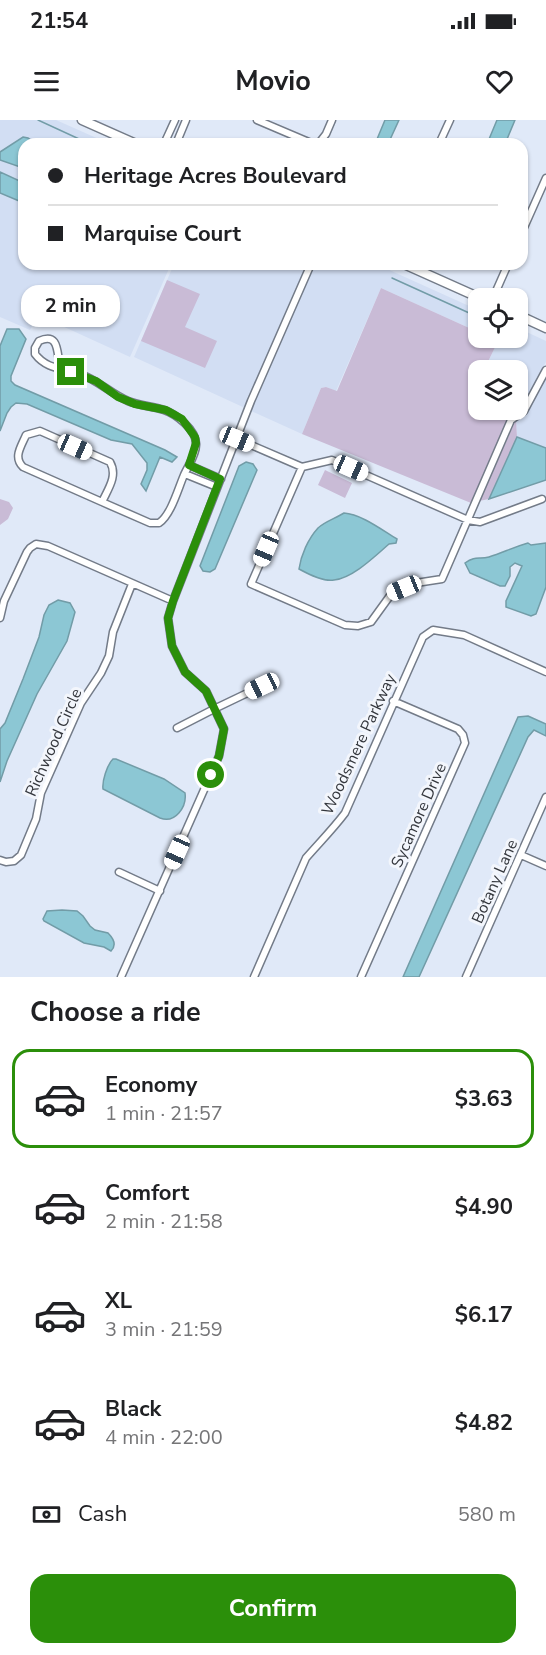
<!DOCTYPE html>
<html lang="en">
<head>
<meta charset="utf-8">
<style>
	:root { --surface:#fff; --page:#f6f6f6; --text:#202124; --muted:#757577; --line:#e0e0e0; --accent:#2b8f0a }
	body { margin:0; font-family:"Nunito Sans",sans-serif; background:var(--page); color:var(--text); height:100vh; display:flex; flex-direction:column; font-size:22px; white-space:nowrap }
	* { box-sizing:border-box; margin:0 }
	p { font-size:20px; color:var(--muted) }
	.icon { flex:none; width:33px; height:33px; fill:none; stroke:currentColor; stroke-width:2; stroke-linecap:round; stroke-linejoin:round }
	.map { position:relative; height:857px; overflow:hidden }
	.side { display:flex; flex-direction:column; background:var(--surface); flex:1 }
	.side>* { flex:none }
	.top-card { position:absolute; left:18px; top:18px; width:510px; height:132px; border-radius:18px; box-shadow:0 2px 4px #0004; display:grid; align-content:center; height:132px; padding:0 30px; background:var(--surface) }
	.tools { position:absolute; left:468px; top:168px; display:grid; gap:12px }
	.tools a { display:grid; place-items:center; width:60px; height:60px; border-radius:12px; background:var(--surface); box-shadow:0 2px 4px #0004; font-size:30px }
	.end { position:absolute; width:27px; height:27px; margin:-14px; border:8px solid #2b8f0a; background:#fff; box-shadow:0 0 0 3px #fff }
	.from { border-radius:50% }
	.bubble { position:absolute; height:42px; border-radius:18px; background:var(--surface); box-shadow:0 2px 4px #0004; font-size:20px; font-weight:700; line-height:42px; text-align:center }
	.car { position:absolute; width:18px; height:36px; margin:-18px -9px; border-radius:8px; box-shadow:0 0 4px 2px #0007; background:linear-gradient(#fff 24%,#345 0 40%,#fff 0 76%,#345 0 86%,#fff 0) }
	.top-card b { display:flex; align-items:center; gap:21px; height:57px; font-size:22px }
	.top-card b+b { border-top:2px solid var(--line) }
	.top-card i { width:15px; height:15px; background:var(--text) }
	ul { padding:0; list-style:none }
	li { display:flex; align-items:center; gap:18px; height:99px; margin:0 12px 9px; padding:0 18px; border:3px solid transparent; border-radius:18px }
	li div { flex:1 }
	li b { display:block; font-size:22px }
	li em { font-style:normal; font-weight:700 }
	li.selected { border-color:var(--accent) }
	li>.icon { width:54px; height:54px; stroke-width:1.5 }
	h2 { padding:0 30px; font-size:27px; line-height:72px }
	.pay { display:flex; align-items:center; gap:15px; height:66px; padding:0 30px; font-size:22px }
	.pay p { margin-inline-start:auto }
	.button { display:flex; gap:12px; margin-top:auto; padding:12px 30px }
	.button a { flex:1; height:69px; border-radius:18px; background:var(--accent); color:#fff; font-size:24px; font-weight:700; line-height:69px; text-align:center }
	.status { display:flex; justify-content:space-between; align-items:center; height:42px; padding:0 30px; background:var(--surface); direction:ltr }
	.status svg { height:16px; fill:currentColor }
	header { display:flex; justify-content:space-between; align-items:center; height:78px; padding:0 30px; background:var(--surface); font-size:27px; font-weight:700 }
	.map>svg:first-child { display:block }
	.built { fill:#d2def3 }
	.green { fill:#c9bbd6 }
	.water { fill:#8cc7d4; stroke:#729ca7; stroke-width:1.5 }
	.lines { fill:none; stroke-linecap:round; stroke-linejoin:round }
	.stream { stroke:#729ca7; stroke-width:1.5 }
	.minor-casing { stroke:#737b88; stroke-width:9 }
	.secondary-casing { stroke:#737b88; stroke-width:11 }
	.minor { stroke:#fff; stroke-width:6 }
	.secondary { stroke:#fff; stroke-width:8 }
	.route { stroke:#2b8f0a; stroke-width:8 }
	.labels { text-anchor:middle; stroke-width:6; stroke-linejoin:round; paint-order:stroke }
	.street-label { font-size:16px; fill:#34373d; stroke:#f3f6fc }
</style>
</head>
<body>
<div class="status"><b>21:54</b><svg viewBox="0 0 49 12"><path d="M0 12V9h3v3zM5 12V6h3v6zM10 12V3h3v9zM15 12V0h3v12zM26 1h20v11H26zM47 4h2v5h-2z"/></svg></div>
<header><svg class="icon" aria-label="menu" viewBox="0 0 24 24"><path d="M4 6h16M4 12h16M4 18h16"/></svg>Movio<svg class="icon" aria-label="heart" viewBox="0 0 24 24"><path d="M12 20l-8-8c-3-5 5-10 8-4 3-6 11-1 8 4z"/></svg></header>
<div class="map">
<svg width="546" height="857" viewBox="0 0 546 857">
	<rect width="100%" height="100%" fill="#e0e9f8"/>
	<path class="built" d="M0,0H56L110,24H24V144H171L130,237L38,195L30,210L0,197Z
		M174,144H307L245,288L134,237Z
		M315,144H376L478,190V212L381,168L336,271L326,267L321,268L302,314L251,291Z
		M518,208L546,221V242L522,286L519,291L512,294L503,290H518V250H484L498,221L491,218H518Z
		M546,258V328L517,317L516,300L523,297L527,292Z"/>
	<path class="green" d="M167,160L200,174L185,207L217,221L205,248L141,221Z
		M381,168L478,212V218H491L498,221L484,250H478V263L473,275L478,277V290H503L512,294L504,307L471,383L302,314L321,268L326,267L337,271Z
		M516,300L517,317L489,379L479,381Z
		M325,350L352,363L345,378L318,365Z
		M0,379L9,382L13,388L8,399L0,405Z"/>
	<path class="water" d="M385,0H399L388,24H375Z
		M497,0H515L505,24H487Z
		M23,17L28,18L35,23L24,24L23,48L0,40V32Z
		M0,52L24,63V83L0,73Z
		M7,209H19L26,219L11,256V261L15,265L165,330L177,337L172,342L160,337L146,371L141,364L147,350V343L132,324L111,320L27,284L16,283L11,287L7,293L0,311V226Z
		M517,317L546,328V360L489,379Z
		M246,342L253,344L257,350L215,449L210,452L203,451L200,446L239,346Z
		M344,393C361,394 382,410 397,419L396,423L389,424C375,436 353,458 334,460C323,462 308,454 299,449C301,435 308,419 318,408C324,402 336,398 344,393Z
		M528,423L531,425L546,423V467L536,494L531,496L506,487V481L522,446L515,443L510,447V456L505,466H500L470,453L465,443C476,435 479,440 489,437C502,433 514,427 528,423Z
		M58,480L70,483L75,492L67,521L37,574L7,641L0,662V609L5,603L23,559L39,517L44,495L49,485Z
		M528,596L546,604V616L534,610L528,617L419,857H403L518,597Z
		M113,639H116L164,659L185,673C187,687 175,704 160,698L103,669C102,661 107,645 113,639Z
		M62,790L77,791L83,796L90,806L95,810L108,813C113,818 117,825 111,831L104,827L84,823L44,801L43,799L47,791Z"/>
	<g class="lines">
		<path class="stream" d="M38,0L90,24
			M392,158L478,197"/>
		<g class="minor-casing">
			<path id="minor" d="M257,0L311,23H319L326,14L332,0
				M164,24L175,0
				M176,24L186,0
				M439,24L450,0
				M522,112L546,58
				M493,178L508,144
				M71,252L59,241C57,228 57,213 39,221L35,228V234C47,250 64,248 80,254C98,260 111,274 128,281C140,286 152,286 164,290C176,294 197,310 196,325C196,335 188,346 184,355C178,369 171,395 159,403H150L102,382
				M40,311L110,342C118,356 108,369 102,382L23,347C13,337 21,327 26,315Z
				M237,319L302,347L332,340L468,400L480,402L542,379
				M189,345L221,359
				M302,347L251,464L345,505L358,506L371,502L392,473L416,463L442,459L511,300L524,291L546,250
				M185,354L217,367
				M173,481L251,281L311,144
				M0,498L4,481L27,432L30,428L36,424L48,426L173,481L168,498L172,526L185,552L206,571L224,609L219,636L121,857
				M177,608L214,589L262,566
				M521,735L546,746
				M0,740L6,742L14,741L21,735L36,699L41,673L81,583L101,553L109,536L113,512L132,464
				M119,752L160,771
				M254,857L306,738C319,723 333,709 345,693L423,517L433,510L464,515L546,552
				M361,857L465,623L463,615L458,609L393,581
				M466,857L546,677"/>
		</g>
		<g class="secondary-casing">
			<path id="secondary" d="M82,0L136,24
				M404,144L480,178
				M518,195L546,208"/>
		</g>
		<use href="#minor" class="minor"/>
		<use href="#secondary" class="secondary"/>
	</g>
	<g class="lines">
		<path class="route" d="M71,252L96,261L118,277L128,281L135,284L166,290L182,299L195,317L196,323L189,345L220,359L173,481L168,498L172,526L185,552L206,571L224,609L219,636L211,655"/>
	</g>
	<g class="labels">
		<g class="street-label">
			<text transform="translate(53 622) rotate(-66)" y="6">Richwood Circle</text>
			<text transform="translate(358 624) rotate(-65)" y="6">Woodsmere Parkway</text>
			<text transform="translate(418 695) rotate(-66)" y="6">Sycamore Drive</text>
			<text transform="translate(494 761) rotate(-66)" y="6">Botany Lane</text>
		</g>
	</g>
</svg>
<div class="tools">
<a><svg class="icon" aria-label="locate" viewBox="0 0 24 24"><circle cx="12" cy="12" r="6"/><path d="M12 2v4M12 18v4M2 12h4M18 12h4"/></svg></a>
<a><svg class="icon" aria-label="layers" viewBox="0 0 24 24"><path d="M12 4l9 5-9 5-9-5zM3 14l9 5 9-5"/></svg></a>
</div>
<i class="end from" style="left:211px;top:655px"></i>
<i class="end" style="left:71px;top:252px"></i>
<div class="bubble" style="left:21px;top:165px;width:99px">2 min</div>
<i class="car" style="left:237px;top:319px;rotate:112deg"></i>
<i class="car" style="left:75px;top:327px;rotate:114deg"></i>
<i class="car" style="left:351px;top:348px;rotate:114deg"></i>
<i class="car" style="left:266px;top:429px;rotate:203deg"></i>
<i class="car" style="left:404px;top:468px;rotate:248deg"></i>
<i class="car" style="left:262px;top:566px;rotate:245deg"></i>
<i class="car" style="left:177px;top:732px;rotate:204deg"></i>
<div class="top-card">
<b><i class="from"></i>Heritage Acres Boulevard</b>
<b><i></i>Marquise Court</b>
</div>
</div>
<section class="side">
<h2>Choose a ride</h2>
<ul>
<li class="selected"><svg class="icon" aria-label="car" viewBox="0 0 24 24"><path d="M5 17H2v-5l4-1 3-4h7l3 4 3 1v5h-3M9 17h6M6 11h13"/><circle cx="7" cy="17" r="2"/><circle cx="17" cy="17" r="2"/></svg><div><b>Economy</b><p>1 min · 21:57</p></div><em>$3.63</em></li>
<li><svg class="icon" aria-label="car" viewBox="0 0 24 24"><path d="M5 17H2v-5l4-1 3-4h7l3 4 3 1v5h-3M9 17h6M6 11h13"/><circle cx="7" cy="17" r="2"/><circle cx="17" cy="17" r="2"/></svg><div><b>Comfort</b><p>2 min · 21:58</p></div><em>$4.90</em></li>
<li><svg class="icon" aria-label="car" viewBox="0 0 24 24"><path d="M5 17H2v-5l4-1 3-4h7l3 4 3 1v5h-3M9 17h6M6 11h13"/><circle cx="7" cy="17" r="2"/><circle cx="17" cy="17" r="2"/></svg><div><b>XL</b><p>3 min · 21:59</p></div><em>$6.17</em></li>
<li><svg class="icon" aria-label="car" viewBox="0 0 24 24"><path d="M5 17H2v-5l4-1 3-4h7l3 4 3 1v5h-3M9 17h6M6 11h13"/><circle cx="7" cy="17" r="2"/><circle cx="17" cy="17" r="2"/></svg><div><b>Black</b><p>4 min · 22:00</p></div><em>$4.82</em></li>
</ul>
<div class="pay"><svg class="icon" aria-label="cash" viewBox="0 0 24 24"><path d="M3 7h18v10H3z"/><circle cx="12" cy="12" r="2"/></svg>Cash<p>580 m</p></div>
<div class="button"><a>Confirm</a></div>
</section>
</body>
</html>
